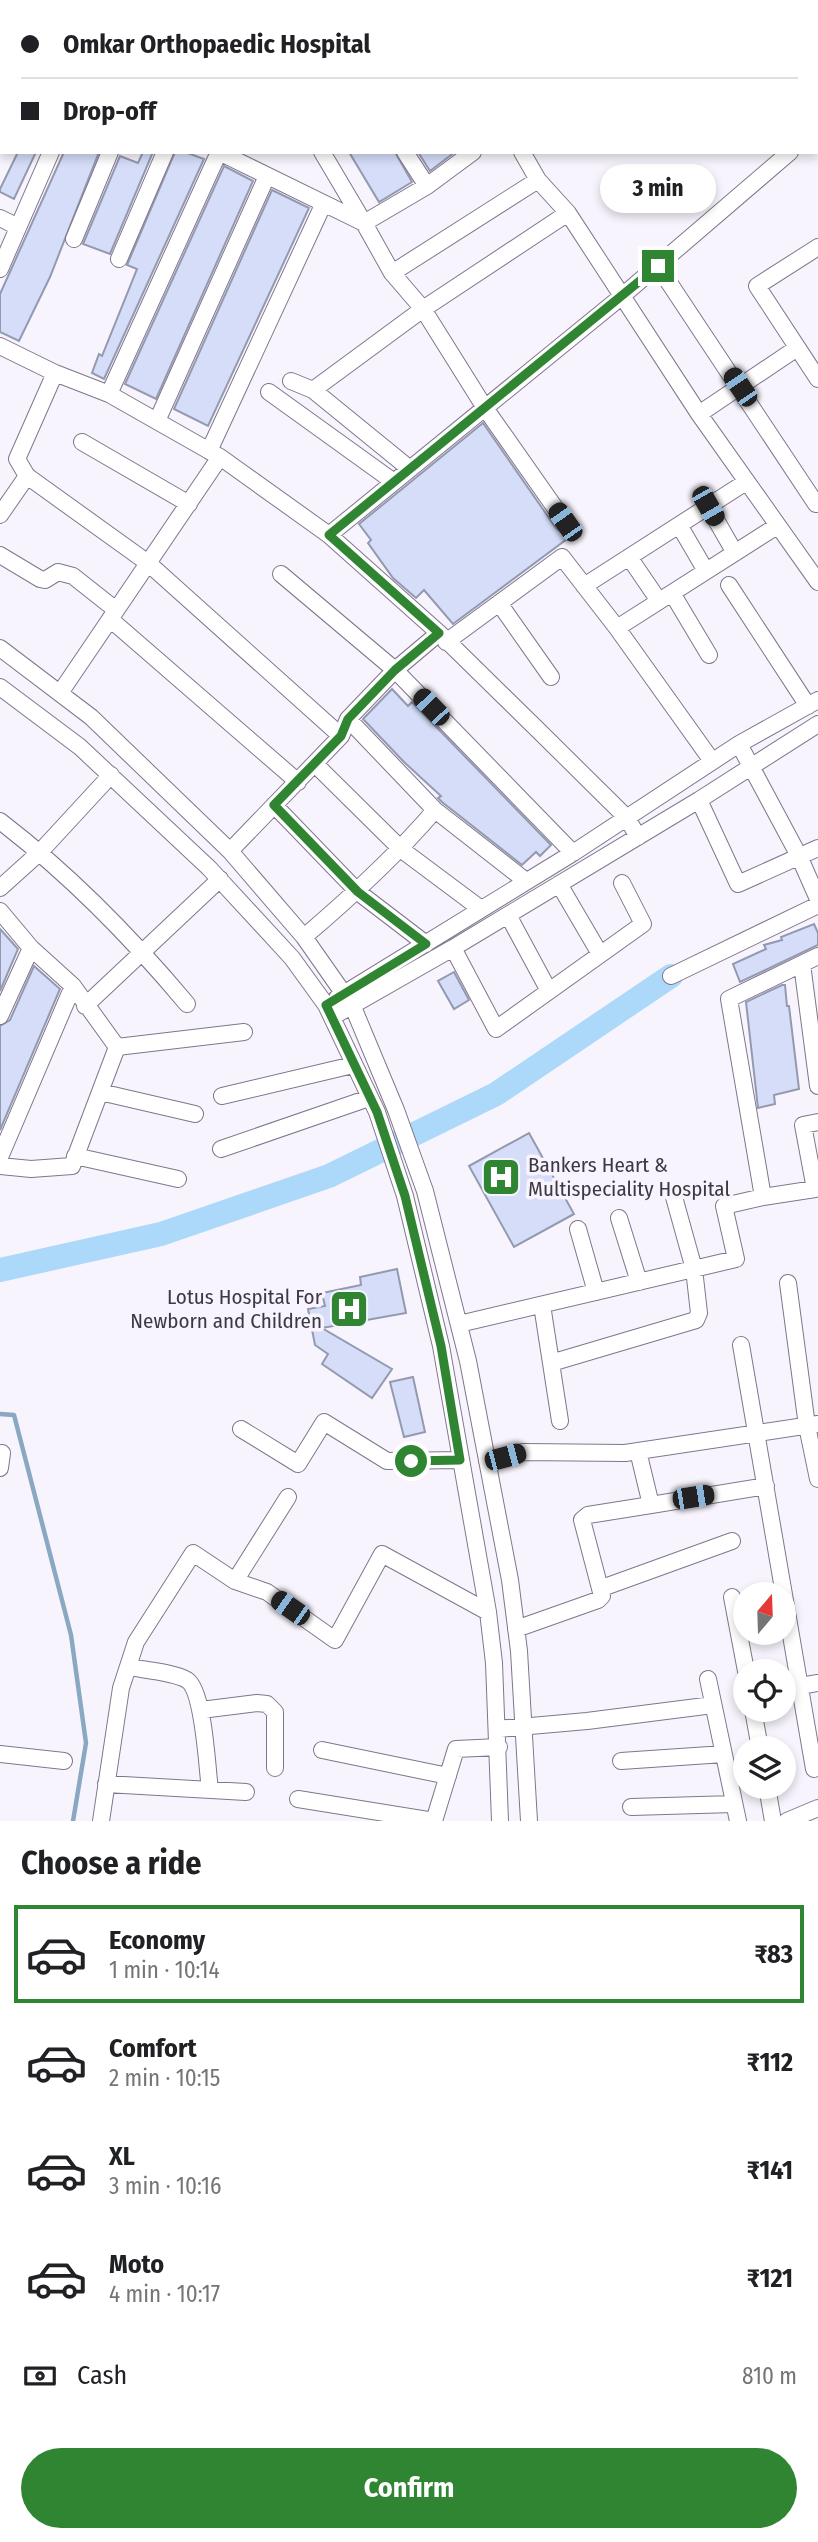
<!DOCTYPE html>
<html lang="en">
<head>
<meta charset="utf-8">
<style>
	:root { --surface:#fff; --page:#f6f6f6; --text:#202124; --muted:#757577; --line:#e0e0e0; --accent:#308533 }
	body { margin:0; font-family:"Fira Sans Condensed",sans-serif; background:var(--page); color:var(--text); height:100vh; display:flex; flex-direction:column; font-size:26px; white-space:nowrap }
	* { box-sizing:border-box; margin:0 }
	p { font-size:23px; color:var(--muted) }
	.icon { flex:none; width:38px; height:38px; fill:none; stroke:currentColor; stroke-width:2; stroke-linecap:round; stroke-linejoin:round }
	.map { position:relative; height:1821px; overflow:hidden }
	.drawer { display:flex; flex-direction:column; background:var(--surface); flex:1 }
	.drawer>* { flex:none }
	.top-card { position:absolute; left:0px; top:0px; width:819px; height:154px; box-shadow:0 4px 10px #0003; display:grid; align-content:center; height:154px; padding:0 21px; background:var(--surface) }
	.needle { width:46px; rotate:19deg }
	.fabs { position:absolute; left:733px; top:1582px; display:grid; gap:14px }
	.fabs a { display:grid; place-items:center; width:63px; height:63px; border-radius:50%; background:var(--surface); box-shadow:0 4px 10px #0003; font-size:35px }
	.end { position:absolute; width:32px; height:32px; margin:-16px; border:9px solid #308533; background:#fff; box-shadow:0 0 0 4px #fff }
	.from { border-radius:50% }
	.bubble { position:absolute; height:49px; border-radius:24px; background:var(--surface); box-shadow:0 4px 10px #0003; font-size:23px; font-weight:700; line-height:49px; text-align:center }
	.car { position:absolute; width:21px; height:42px; margin:-21px -10px; border-radius:9px; box-shadow:0 0 5px 2px #0007; background:linear-gradient(#222 24%,#8ab4d8 0 40%,#222 0 76%,#8ab4d8 0 86%,#222 0) }
	.top-card b { display:flex; align-items:center; gap:24px; height:66px; font-size:26px }
	.top-card b+b { border-top:2px solid var(--line) }
	.top-card i { width:18px; height:18px; background:var(--text) }
	ul { padding:0; list-style:none }
	li { display:flex; align-items:center; gap:21px; height:98px; margin:0 14px 10px; padding:0 7px; border:4px solid transparent; border-radius:0px }
	li div { flex:1 }
	li b { display:block; font-size:26px }
	li em { font-style:normal; font-weight:700 }
	li.current { border-color:var(--accent) }
	li>.icon { width:63px; height:63px; stroke-width:1.5 }
	h2 { padding:0 21px; font-size:32px; line-height:84px }
	.pay { display:flex; align-items:center; gap:18px; height:77px; padding:0 21px; font-size:26px }
	.pay p { margin-inline-start:auto }
	.cta { display:flex; gap:14px; margin-top:auto; padding:14px 21px }
	.cta a { flex:1; height:80px; border-radius:42px; background:var(--accent); color:#fff; font-size:28px; font-weight:700; line-height:80px; text-align:center }
	.map>svg:first-child { display:block }
	.lines { fill:none; stroke-linecap:round; stroke-linejoin:round }
	.stream { stroke:#8ba8c2; stroke-width:4.5 }
	.river { stroke:#acd8f9; stroke-width:24 }
	.building { fill:#d5ddf9; stroke:#9399af; stroke-width:2 }
	.minor-casing { stroke:#80768b; stroke-width:18 }
	.minor { stroke:#fff; stroke-width:16 }
	.route { stroke:#308533; stroke-width:9 }
	.labels { text-anchor:middle; stroke-width:7; stroke-linejoin:round; paint-order:stroke }
	.poi-label { font-size:21px; fill:#3d3942; stroke:#f8f4fd; text-anchor:start }
</style>
</head>
<body>
<div class="map">
<svg width="818" height="1821" viewBox="0 0 818 1821">
	<rect width="100%" height="100%" fill="#f8f4fd"/>
	<g class="lines">
		<path class="stream" d="M0,1414L14,1415L71,1635L86,1743L73,1821"/>
		<path class="river" d="M0,1270L161,1234L329,1176L496,1094L671,976"/>
	</g>
	<path class="building" d="M18,152H36L14,199L0,192V189Z
		M64,152H99L50,277L19,341L0,332V294Z
		M143,152H153L110,254L83,244L120,156L138,163Z
		M175,152H185L204,159L104,379L92,373L99,354L102,356L137,269L127,265Z
		M349,152H395L412,182L379,202Z
		M418,152H455L430,171Z
		M224,166L253,181L156,399L125,384Z
		M272,190L309,208L208,426L174,409Z
		M483,423L556,528L561,532H568L571,536L453,624L424,590L416,598L393,578L368,543L371,540L359,524Z
		M392,689L408,706L412,702L551,845L540,856L536,852L522,865L442,802L438,798L441,796L404,762L363,719Z
		M814,924L818,933V945L740,982L733,964L766,949L764,945L782,940L781,937Z
		M0,929L18,949L0,991Z
		M34,966L60,989L0,1130V1026L10,1020Z
		M454,972L469,1000L454,1009L438,981Z
		M782,985H785L787,1006H789L799,1089L774,1095L775,1104L758,1108L746,1002Z
		M529,1133L574,1214L514,1247L469,1166Z
		M397,1269L406,1313L322,1328L392,1369L372,1398L322,1364L328,1354L315,1345L308,1309L325,1306L322,1293L361,1285L360,1277Z
		M413,1377L425,1432L404,1437L390,1382Z"/>
	<g class="lines">
		<g class="minor-casing">
			<path id="minor" d="M234,0L235,2
				M306,0L307,2
				M373,0L374,2
				M422,0L423,2
				M482,0L483,2
				M608,0L609,2
				M737,0L738,2
				M538,2L541,0
				M632,2L634,0
				M715,2L718,0
				M795,2L798,0
				M0,60L2,61
				M817,127L818,126
				M0,144L2,145
				M219,152L364,223L392,273L423,309L485,408L565,522
				M322,152L364,223L427,186L473,152
				M405,152L427,186
				M522,152L538,180L568,213L699,414L818,582
				M0,218L18,227
				M74,239L110,152
				M818,247L757,286L818,379
				M119,259L165,152
				M658,266L816,504
				M0,269L51,152
				M392,273L538,180
				M0,346L55,373L109,394L220,457L329,535L439,633L541,733L627,818L638,837
				M55,373L17,459L27,476L148,563L341,736
				M291,381L313,390L410,469
				M313,390L423,309L568,213
				M269,392L394,482
				M109,394L219,152
				M699,414L797,348
				M157,421L267,176
				M82,442L189,504
				M209,451L323,205
				M708,506L735,553
				M0,515L27,476
				M679,525L706,571
				M329,535L621,297L790,152
				M0,555L40,579L45,580L58,572L73,576L116,610
				M629,557L659,601
				M281,574L395,670L573,853
				M729,585L808,706
				M584,586L746,482
				M672,593L709,655
				M499,603L551,677
				M110,619L298,782
				M617,628L777,526
				M446,642L562,557L617,628L712,761
				M0,648L91,717L230,851L304,937L353,1007L396,1110L425,1191L468,1361L510,1580L519,1651L529,1821
				M0,687L80,747L209,868L292,958L326,1005L377,1112L405,1196L441,1346L488,1612L494,1663L500,1821
				M60,693L220,457
				M348,719L435,810L526,881
				M739,744L799,856L818,899
				M315,764L402,850L481,909
				M699,800L738,884L818,848
				M274,805L358,892L426,944
				M0,821C69,874 131,937 187,1004
				M230,851L341,736L348,719L395,670L439,633
				M559,884L600,954
				M0,888L40,852L111,775
				M0,911L31,948L73,986L117,1047L72,1166L31,1169L0,1166
				M508,915L549,991
				M304,937C351,897 395,857 435,810
				M453,948L496,1029L643,924L622,883
				M802,964L818,1086
				M671,976L818,905
				M337,998L573,853L739,744L818,700
				M85,1006L220,879
				M0,1016L31,948
				M332,1017L453,948L699,800L818,724
				M117,1047L244,1032
				M100,1092L195,1114
				M222,1096L353,1065
				M221,1149L369,1098
				M75,1156L178,1179
				M0,1157L73,986
				M763,1197L815,1189L803,1125L818,1122
				M619,1218L639,1282
				M578,1229L596,1292
				M788,1283L807,1426L818,1479
				M542,1305L560,1421
				M459,1324L736,1259L724,1206L763,1197L729,999L818,956
				M741,1345L814,1769
				M551,1363L696,1320L699,1313L694,1269L674,1197
				M241,1429L298,1464L324,1422L387,1461L460,1460
				M638,1451L651,1505L766,1486
				M487,1461L523,1452L625,1453L818,1424
				M0,1468L2,1453
				M235,1581L288,1497
				M602,1588L732,1541
				M732,1597L746,1671
				M516,1629L598,1600L602,1596L582,1520L588,1515L651,1505
				M128,1667C144,1670 174,1672 187,1680C204,1691 207,1768 210,1790
				M708,1679L738,1821
				M800,1686L818,1683
				M201,1710L257,1703L267,1704L275,1712V1768
				M753,1710L760,1748
				M497,1729L587,1721L713,1705
				M322,1750L448,1776
				M0,1754L64,1761
				M621,1761L724,1754
				M106,1784L246,1792
				M767,1787L773,1821
				M298,1799L434,1821
				M631,1807L734,1804
				M101,1821L121,1688L136,1642L193,1553L235,1581L267,1592L335,1640L382,1554L488,1612
				M434,1821L456,1749L499,1747
				M787,1821L818,1808"/>
		</g>
		<use href="#minor" class="minor"/>
	</g>
	<g class="lines">
		<path class="route" d="M411,1461L460,1460L441,1346L405,1196L377,1112L326,1005L426,944L358,892L274,805L341,736L348,719L395,670L439,633L329,535L658,266"/>
	</g>
	<defs>
		<g id="hospital-square" transform="scale(2.0125)"><rect x="-9" y="-9" width="18" height="18" rx="4" fill="#308533" stroke="#f8f4fd"/><path d="M-5-5h3v3.5h4V-5h3V5h-3V1.5h-4V5h-3Z" fill="#fff"/></g>
	</defs>
	<g fill-rule="evenodd">
		<use href="#hospital-square" x="501" y="1177"/>
		<use href="#hospital-square" x="349" y="1309"/>
	</g>
	<g class="labels">
		<g class="poi-label">
			<text x="528" y="1172">Bankers Heart &amp;<tspan x="528" dy="24">Multispeciality Hospital</tspan></text>
			<text x="322" y="1304" text-anchor="end">Lotus Hospital For<tspan x="322" dy="24">Newborn and Children</tspan></text>
		</g>
	</g>
</svg>
<div class="fabs">
<a><svg class="needle" viewBox="-14 -14 28 28"><path d="M0-13l5 13h-10z" fill="#e53935"/><path d="M0 13l5-13h-10z" fill="#757577"/></svg></a>
<a><svg class="icon" aria-label="locate" viewBox="0 0 24 24"><circle cx="12" cy="12" r="6"/><path d="M12 2v4M12 18v4M2 12h4M18 12h4"/></svg></a>
<a><svg class="icon" aria-label="layers" viewBox="0 0 24 24"><path d="M12 4l9 5-9 5-9-5zM3 14l9 5 9-5"/></svg></a>
</div>
<i class="end from" style="left:411px;top:1461px"></i>
<i class="end" style="left:658px;top:266px"></i>
<div class="bubble" style="left:600px;top:164px;width:116px">3 min</div>
<i class="car" style="left:740px;top:387px;rotate:326deg"></i>
<i class="car" style="left:708px;top:506px;rotate:150deg"></i>
<i class="car" style="left:565px;top:522px;rotate:325deg"></i>
<i class="car" style="left:431px;top:707px;rotate:316deg"></i>
<i class="car" style="left:505px;top:1457px;rotate:75deg"></i>
<i class="car" style="left:693px;top:1497px;rotate:81deg"></i>
<i class="car" style="left:290px;top:1608px;rotate:305deg"></i>
<div class="top-card">
<b><i class="from"></i>Omkar Orthopaedic Hospital</b>
<b><i></i>Drop-off</b>
</div>
</div>
<section class="drawer">
<h2>Choose a ride</h2>
<ul>
<li class="current"><svg class="icon" aria-label="car" viewBox="0 0 24 24"><path d="M5 17H2v-5l4-1 3-4h7l3 4 3 1v5h-3M9 17h6M6 11h13"/><circle cx="7" cy="17" r="2"/><circle cx="17" cy="17" r="2"/></svg><div><b>Economy</b><p>1 min · 10:14</p></div><em>₹83</em></li>
<li><svg class="icon" aria-label="car" viewBox="0 0 24 24"><path d="M5 17H2v-5l4-1 3-4h7l3 4 3 1v5h-3M9 17h6M6 11h13"/><circle cx="7" cy="17" r="2"/><circle cx="17" cy="17" r="2"/></svg><div><b>Comfort</b><p>2 min · 10:15</p></div><em>₹112</em></li>
<li><svg class="icon" aria-label="car" viewBox="0 0 24 24"><path d="M5 17H2v-5l4-1 3-4h7l3 4 3 1v5h-3M9 17h6M6 11h13"/><circle cx="7" cy="17" r="2"/><circle cx="17" cy="17" r="2"/></svg><div><b>XL</b><p>3 min · 10:16</p></div><em>₹141</em></li>
<li><svg class="icon" aria-label="car" viewBox="0 0 24 24"><path d="M5 17H2v-5l4-1 3-4h7l3 4 3 1v5h-3M9 17h6M6 11h13"/><circle cx="7" cy="17" r="2"/><circle cx="17" cy="17" r="2"/></svg><div><b>Moto</b><p>4 min · 10:17</p></div><em>₹121</em></li>
</ul>
<div class="pay"><svg class="icon" aria-label="cash" viewBox="0 0 24 24"><path d="M3 7h18v10H3z"/><circle cx="12" cy="12" r="2"/></svg>Cash<p>810 m</p></div>
<div class="cta"><a>Confirm</a></div>
</section>
</body>
</html>
